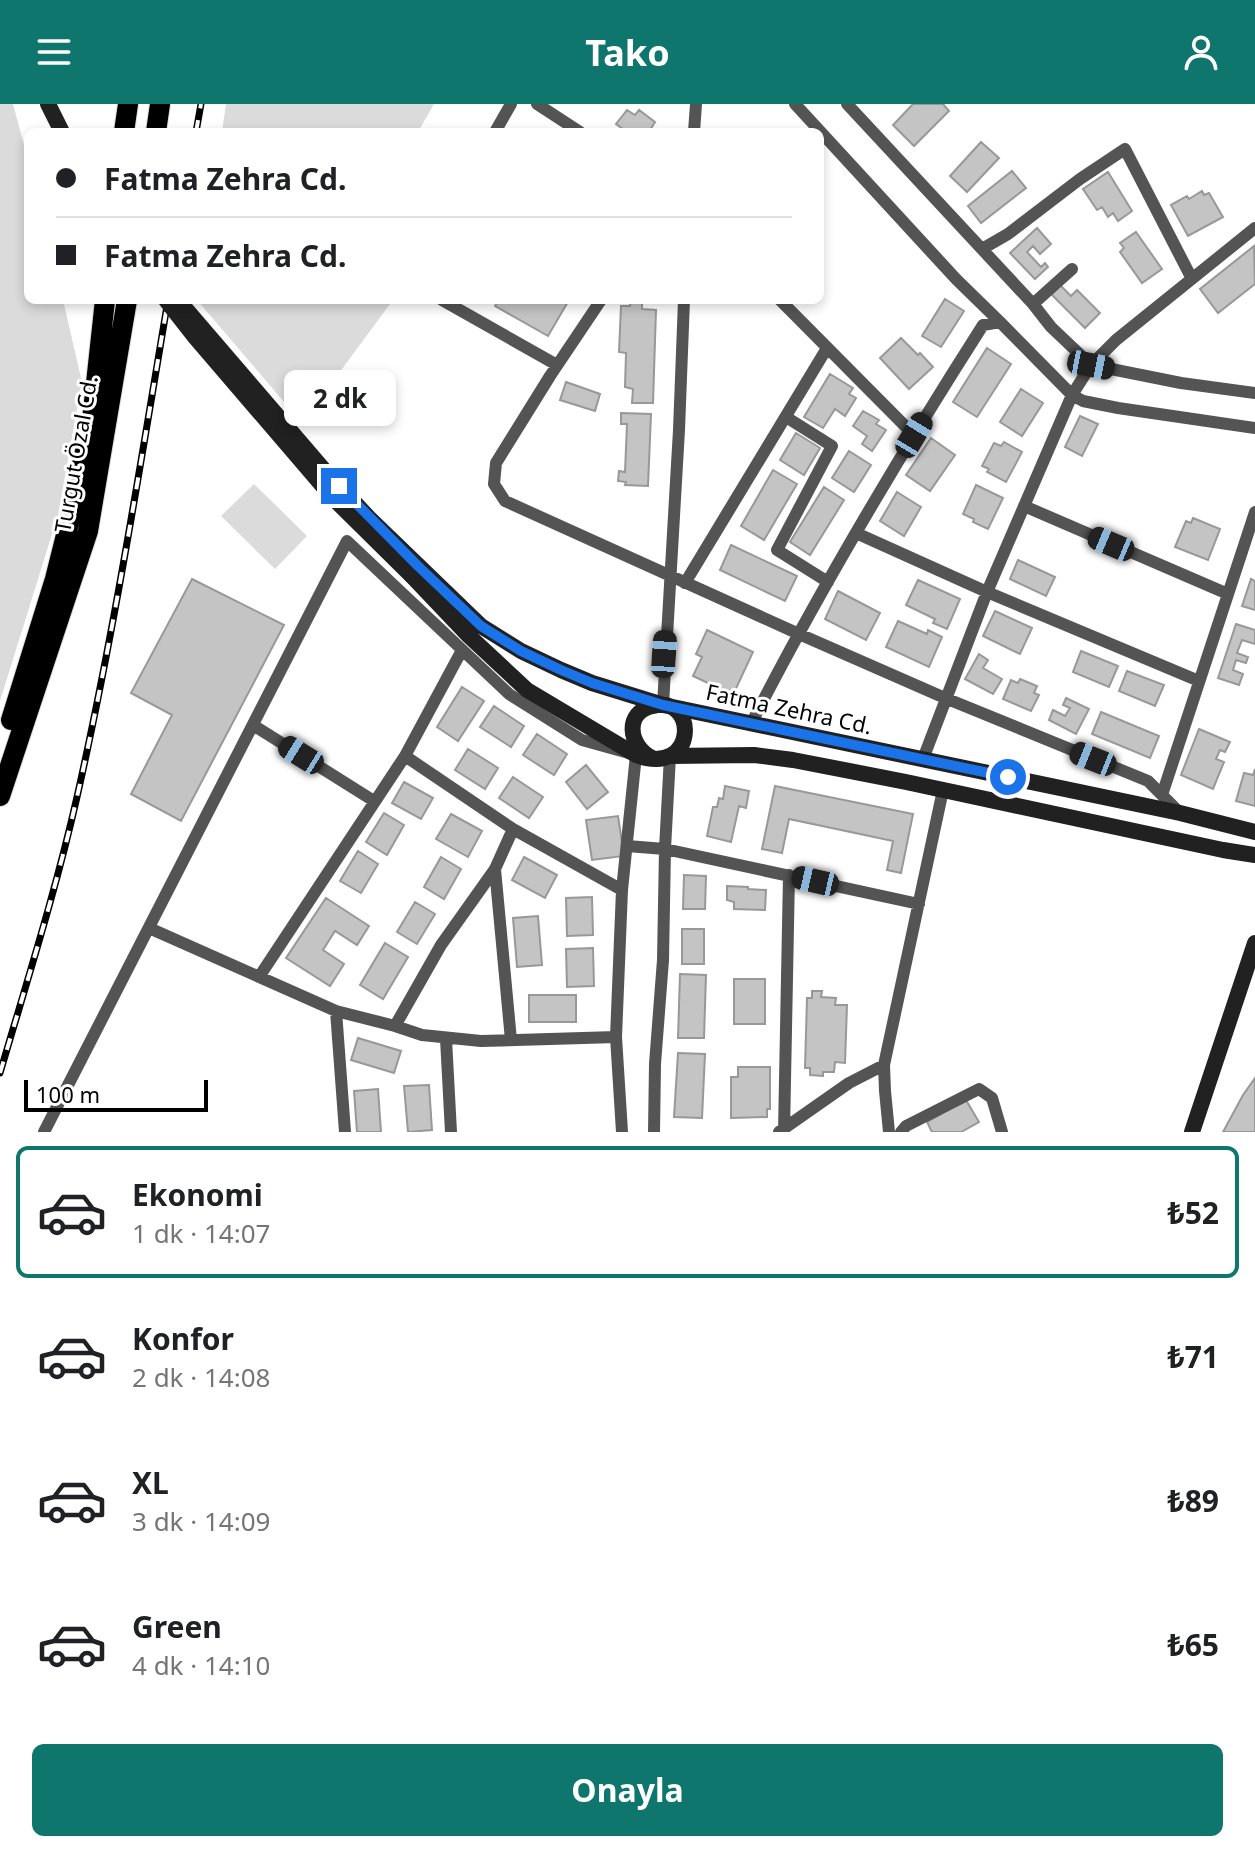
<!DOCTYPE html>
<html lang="tr">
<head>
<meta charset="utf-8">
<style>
	:root { --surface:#fff; --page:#f6f6f6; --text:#202124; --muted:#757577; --line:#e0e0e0; --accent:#0f766e }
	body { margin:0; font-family:"Noto Sans",sans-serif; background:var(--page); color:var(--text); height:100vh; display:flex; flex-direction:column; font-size:30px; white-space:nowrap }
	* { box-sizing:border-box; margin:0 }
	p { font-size:26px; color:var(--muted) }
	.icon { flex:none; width:44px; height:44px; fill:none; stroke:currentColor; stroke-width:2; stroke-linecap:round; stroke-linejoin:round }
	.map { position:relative; height:1028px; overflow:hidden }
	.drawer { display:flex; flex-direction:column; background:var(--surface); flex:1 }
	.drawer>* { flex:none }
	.hud { position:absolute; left:24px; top:24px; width:800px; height:176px; border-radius:12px; box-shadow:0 4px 12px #0003; display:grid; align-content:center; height:176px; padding:0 32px; background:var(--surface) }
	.scale { position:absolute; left:24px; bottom:20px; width:184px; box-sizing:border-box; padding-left:8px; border:4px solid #000; border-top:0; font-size:22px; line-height:28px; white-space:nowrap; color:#000; -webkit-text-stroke:6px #fff; paint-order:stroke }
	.end { position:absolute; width:36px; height:36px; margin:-18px; border:10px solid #1a73e8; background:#fff; box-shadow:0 0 0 4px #fff }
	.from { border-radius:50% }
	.bubble { position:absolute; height:56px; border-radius:12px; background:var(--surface); box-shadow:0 4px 12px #0003; font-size:26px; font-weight:700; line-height:56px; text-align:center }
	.car { position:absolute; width:24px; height:48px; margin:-24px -12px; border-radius:10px; box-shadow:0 0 6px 2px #0007; background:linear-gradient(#222 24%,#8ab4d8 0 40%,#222 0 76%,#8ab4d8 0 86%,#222 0) }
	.hud b { display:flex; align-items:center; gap:28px; height:76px; font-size:30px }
	.hud b+b { border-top:2px solid var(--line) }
	.hud i { width:20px; height:20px; background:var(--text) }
	ul { padding:14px 0 0; list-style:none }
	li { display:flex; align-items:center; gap:24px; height:132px; margin:0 16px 12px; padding:0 16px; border:4px solid transparent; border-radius:12px }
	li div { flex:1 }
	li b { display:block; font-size:30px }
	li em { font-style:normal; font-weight:700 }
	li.selected { border-color:var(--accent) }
	li>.icon { width:72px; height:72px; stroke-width:1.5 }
	.action { display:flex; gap:16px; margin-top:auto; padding:16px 32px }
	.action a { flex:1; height:92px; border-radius:12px; background:var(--accent); color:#fff; font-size:32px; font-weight:700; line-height:92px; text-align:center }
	header { display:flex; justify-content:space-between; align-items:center; height:104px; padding:0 32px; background:var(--accent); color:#fff; font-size:36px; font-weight:700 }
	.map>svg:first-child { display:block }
	.green { fill:#dbdbdb }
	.building { fill:#c4c4c4; stroke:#989898; stroke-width:2 }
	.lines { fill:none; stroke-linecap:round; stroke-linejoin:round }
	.primary-casing { stroke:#dbdbdb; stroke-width:22 }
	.street { stroke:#545454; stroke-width:12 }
	.secondary { stroke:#212121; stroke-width:16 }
	.primary { stroke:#000; stroke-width:20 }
	.rail-casing { stroke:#000; stroke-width:7 }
	.rail { stroke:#fff; stroke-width:4; stroke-dasharray:12; stroke-linecap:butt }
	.secondary-bridge { stroke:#212121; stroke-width:16 }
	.route { stroke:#1a73e8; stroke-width:10 }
	.labels { text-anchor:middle; stroke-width:6; stroke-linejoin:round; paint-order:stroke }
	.street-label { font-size:22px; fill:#000; stroke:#fff }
</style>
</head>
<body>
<header><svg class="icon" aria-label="menu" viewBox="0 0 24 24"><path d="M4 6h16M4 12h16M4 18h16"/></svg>Tako<svg class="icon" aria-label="person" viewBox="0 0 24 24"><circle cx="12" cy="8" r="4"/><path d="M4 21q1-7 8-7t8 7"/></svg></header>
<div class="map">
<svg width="1255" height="1028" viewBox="0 0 1255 1028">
	<rect width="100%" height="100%" fill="#fff"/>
	<path class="green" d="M0,0H13L28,56V196H63L82,278L58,411L0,597Z
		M226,0H434L418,28H222Z
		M197,196H393L302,319Z
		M254,380L307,432L275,465L221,412Z"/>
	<path class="building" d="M913,0H943L949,7L914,42L893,21Z
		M627,6L635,11L639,6L655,18L649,28H627L616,20Z
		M981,38L999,54L967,88L950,72Z
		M1012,67L1026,84L981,119L968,102Z
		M1108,68L1132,107L1118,117L1113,109L1108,113L1102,103L1097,106L1083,85Z
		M1202,87L1204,91L1209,89L1223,113L1188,132L1171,101L1187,92L1189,95Z
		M1037,124L1051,140L1040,150L1033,142L1027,148L1041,163L1045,159L1048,163L1035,175L1010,149Z
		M1136,128L1162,165L1142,179L1120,148L1124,144L1120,139Z
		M1254,142L1255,180L1218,209L1200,185Z
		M1060,181L1071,192L1077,186L1100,209L1085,224L1051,190Z
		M945,195L964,207L941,243L922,232Z
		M499,196H569L548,232L495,202Z
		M630,197H642V205L656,206L653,299H632L633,285L625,283L626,249L619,248L621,202H630Z
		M901,234L918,251L920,249L933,263L909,285L880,254Z
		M987,244L1011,260L977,313L953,298Z
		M830,270L853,284L849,290L856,294L845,312L835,305L823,324L804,313Z
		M566,278L600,290L595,307L560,296Z
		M1021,285L1043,299L1022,332L1000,318Z
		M863,307L879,316L876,320L886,326L872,347L862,340L867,332L853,322Z
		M621,309L651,310L648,382L625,381L626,378L618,377L619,367L625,368L627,320H621Z
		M1080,312L1098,320L1082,352L1065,343Z
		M796,329L820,344L804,371L780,356Z
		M931,334L955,351L930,387L906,371Z
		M1004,338L1022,348L1006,378L987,368L989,365L982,362L994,339L1001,342Z
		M849,347L871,361L854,388L832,374Z
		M773,366L797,380L764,436L741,422Z
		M976,381L1003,394L988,425L973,418L974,415L963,410Z
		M824,383L844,396L810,451L790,438Z
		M897,388L921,403L904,432L880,417Z
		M1193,414L1220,425L1208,456L1175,443L1186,417L1191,419Z
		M731,441L797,472L785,497L720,466Z
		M1018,456L1055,473L1046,492L1010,475Z
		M192,475L284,521L181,717L131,690L172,611L131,589Z
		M1251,475L1255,477V506L1242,502Z
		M918,476L960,495L947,525L933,519L935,515L906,501Z
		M838,487L880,509L866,536L825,515Z
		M995,507L1032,524L1020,550L983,532Z
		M898,517L927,530L928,526L942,533L929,563L886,543Z
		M1236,520L1255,526V540L1242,536L1237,549L1248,553L1246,559L1236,556L1233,566L1243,570L1239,581L1218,574Z
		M707,526L753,548L733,591L693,572L702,553L696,550Z
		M1081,547L1118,562L1109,583L1073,568Z
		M979,550L988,556L983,564L1002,575L993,590L965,575Z
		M1127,567L1164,581L1155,602L1119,587Z
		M1020,575L1037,582L1034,589L1039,591L1031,607L1003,595L1011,576L1018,579Z
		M462,583L484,597L458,637L437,623Z
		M1066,594L1089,605L1076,630L1049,616L1053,606L1065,612L1070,604L1063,601Z
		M494,602L524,622L511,643L480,623Z
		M1101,608L1159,632L1150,654L1092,630Z
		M1199,625L1230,638L1225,648L1220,646L1216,655L1224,658L1213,685L1181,671Z
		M537,630L567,650L554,671L523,651Z
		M468,645L498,664L485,685L455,666Z
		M586,661L608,688L587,705L566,678Z
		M1255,665V702L1236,697L1244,669L1253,671Z
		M513,673L543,693L529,714L499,694Z
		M404,678L433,694L421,715L392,699Z
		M725,682L749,687L746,704L739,702L731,738L707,732L713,703H717L719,694L723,695Z
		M775,682L913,710L901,769L887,766L893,737L789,715L782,749L762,745Z
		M384,709L404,721L387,751L366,738Z
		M451,710L482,727L468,753L436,735Z
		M618,712L624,752L592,756L586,716Z
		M358,747L378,760L361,789L340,777Z
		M441,753L461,765L444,795L424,783Z
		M524,753L557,771L545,794L512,776Z
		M684,771L706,772L705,805H683Z
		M727,782L748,783V785L766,786L765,806L734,805V798L727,796Z
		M592,793L593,831L567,832L566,794Z
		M326,794L369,822L357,841L335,827L323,846L344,860L330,882L286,854Z
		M415,798L435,810L417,840L397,828Z
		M538,812L542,861L517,863L513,814Z
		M682,825H704V860H682Z
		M385,839L408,853L383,895L360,881Z
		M593,844L594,882L567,883L566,845Z
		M680,870L706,871L704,934H678Z
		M734,875H765V920H734Z
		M812,887H822L821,893L836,894L835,901H847L845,959L835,958L834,968H823V972L810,971V964H805L807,894H812Z
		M529,891H576V918H529Z
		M358,934L401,947L394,969L351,956Z
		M678,949L705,950L702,1014L674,1013Z
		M738,963H770V1005H767V1013L731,1014V973H738Z
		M1255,974V1028H1223L1243,991Z
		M429,981L432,1026L408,1028L404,982Z
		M378,985L381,1028H357L354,987Z
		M966,996L979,1018L961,1028H932L927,1018Z"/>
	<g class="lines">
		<g class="primary-casing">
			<path id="primary" d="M124,28L128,0
				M156,28L160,0
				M11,616L55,475L69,419L92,316L105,196
				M0,692L88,427L127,196"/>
		</g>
		<path class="street" d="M537,0L580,28
			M795,0L956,175L1000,218
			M847,0L1033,200
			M495,28L511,0
			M694,28L696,0
			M982,145L1008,130L1080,75L1125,45L1192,175
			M1072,165L1033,200L1051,223L1091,261L1181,279L1255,289
			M442,196L557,261
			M601,196L550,272L496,359L494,380L505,397L799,530L945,594L1148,677L1180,709
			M780,196L914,331
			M786,313L832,342L777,446L828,478
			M1024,402L1228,490
			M856,429L987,488L1199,577
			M685,479L827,244
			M663,601L679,326L684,196
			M751,620C821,483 900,351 983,221L1000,218L1072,291L1083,297L1118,304L1255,324
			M253,621L374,697
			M405,652L513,725L622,786
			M923,655L987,488L1072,291L1091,261L1116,236L1255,124
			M1162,691L1255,408
			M627,742L665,745L919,800
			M495,765L511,936
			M149,824L336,907L395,922L422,931L481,937L616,933
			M259,873L405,652L462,546
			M336,907L345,1028
			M395,922L441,841L495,765L513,725
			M446,935L451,1028
			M44,1028L347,437L509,590L582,636L636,651L622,786L616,933L622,1028
			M654,1028L655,960L663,856L665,745L670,652
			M779,1028L849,979L884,961
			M784,1028L789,771
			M889,1028L885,987L884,961L943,686
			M901,1028L906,1022L979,985L992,994L1002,1028"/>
		<path class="secondary" d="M48,0L62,28
			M178,196L324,366L369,414L481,522L521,547L561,566L592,579L663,601L1180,709L1255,728
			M411,471L469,532L527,586L636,651C698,674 698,590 653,602C624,608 628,642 652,654
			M670,652L754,651L793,656L906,678L1223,746L1255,751
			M1192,1028L1255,839"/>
		<use href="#primary" class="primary"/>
		<g class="rail-casing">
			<path id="rail" d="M196,28L201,0
				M0,969C27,877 56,786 77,693C114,529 140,362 168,196"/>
		</g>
		<use href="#rail" class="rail"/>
		<path class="secondary-bridge" d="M166,196L195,233L334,395L411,471"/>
	</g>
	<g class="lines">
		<path class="route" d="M339,382L418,462L481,522L521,547L561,566L592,579L663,601L1008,673"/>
	</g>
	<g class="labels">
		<g class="street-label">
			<text transform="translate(76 350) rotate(-80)" y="8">Turgut Özal Cd.</text>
			<text transform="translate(789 605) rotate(12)" y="8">Fatma Zehra Cd.</text>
		</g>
	</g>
</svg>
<div class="scale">100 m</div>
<i class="end from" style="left:1008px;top:673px"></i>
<i class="end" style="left:339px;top:382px"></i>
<div class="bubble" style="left:284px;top:266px;width:112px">2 dk</div>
<i class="car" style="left:1091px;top:261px;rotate:101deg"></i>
<i class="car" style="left:914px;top:331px;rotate:31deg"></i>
<i class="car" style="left:1111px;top:440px;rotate:293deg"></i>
<i class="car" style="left:664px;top:550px;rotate:4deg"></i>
<i class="car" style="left:301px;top:651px;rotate:302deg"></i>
<i class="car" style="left:1093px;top:655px;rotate:292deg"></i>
<i class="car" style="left:815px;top:777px;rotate:283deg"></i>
<div class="hud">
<b><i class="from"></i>Fatma Zehra Cd.</b>
<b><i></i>Fatma Zehra Cd.</b>
</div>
</div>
<section class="drawer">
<ul>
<li class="selected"><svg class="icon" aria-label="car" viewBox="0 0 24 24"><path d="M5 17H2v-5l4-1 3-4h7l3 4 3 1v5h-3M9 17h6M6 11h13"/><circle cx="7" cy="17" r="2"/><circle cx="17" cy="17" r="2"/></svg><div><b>Ekonomi</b><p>1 dk · 14:07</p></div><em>₺52</em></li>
<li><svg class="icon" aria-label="car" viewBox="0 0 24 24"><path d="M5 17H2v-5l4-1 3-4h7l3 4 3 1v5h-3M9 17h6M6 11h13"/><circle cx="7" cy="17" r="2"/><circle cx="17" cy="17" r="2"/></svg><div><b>Konfor</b><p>2 dk · 14:08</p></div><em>₺71</em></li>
<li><svg class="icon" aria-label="car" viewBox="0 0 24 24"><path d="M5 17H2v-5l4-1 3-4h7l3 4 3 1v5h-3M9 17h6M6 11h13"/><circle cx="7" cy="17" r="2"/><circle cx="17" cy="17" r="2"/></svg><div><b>XL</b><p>3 dk · 14:09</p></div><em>₺89</em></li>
<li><svg class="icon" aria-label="car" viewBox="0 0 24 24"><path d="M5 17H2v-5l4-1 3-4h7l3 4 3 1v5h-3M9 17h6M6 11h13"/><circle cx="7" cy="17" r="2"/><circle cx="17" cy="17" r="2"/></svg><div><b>Green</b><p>4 dk · 14:10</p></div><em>₺65</em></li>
</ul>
<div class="action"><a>Onayla</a></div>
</section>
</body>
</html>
